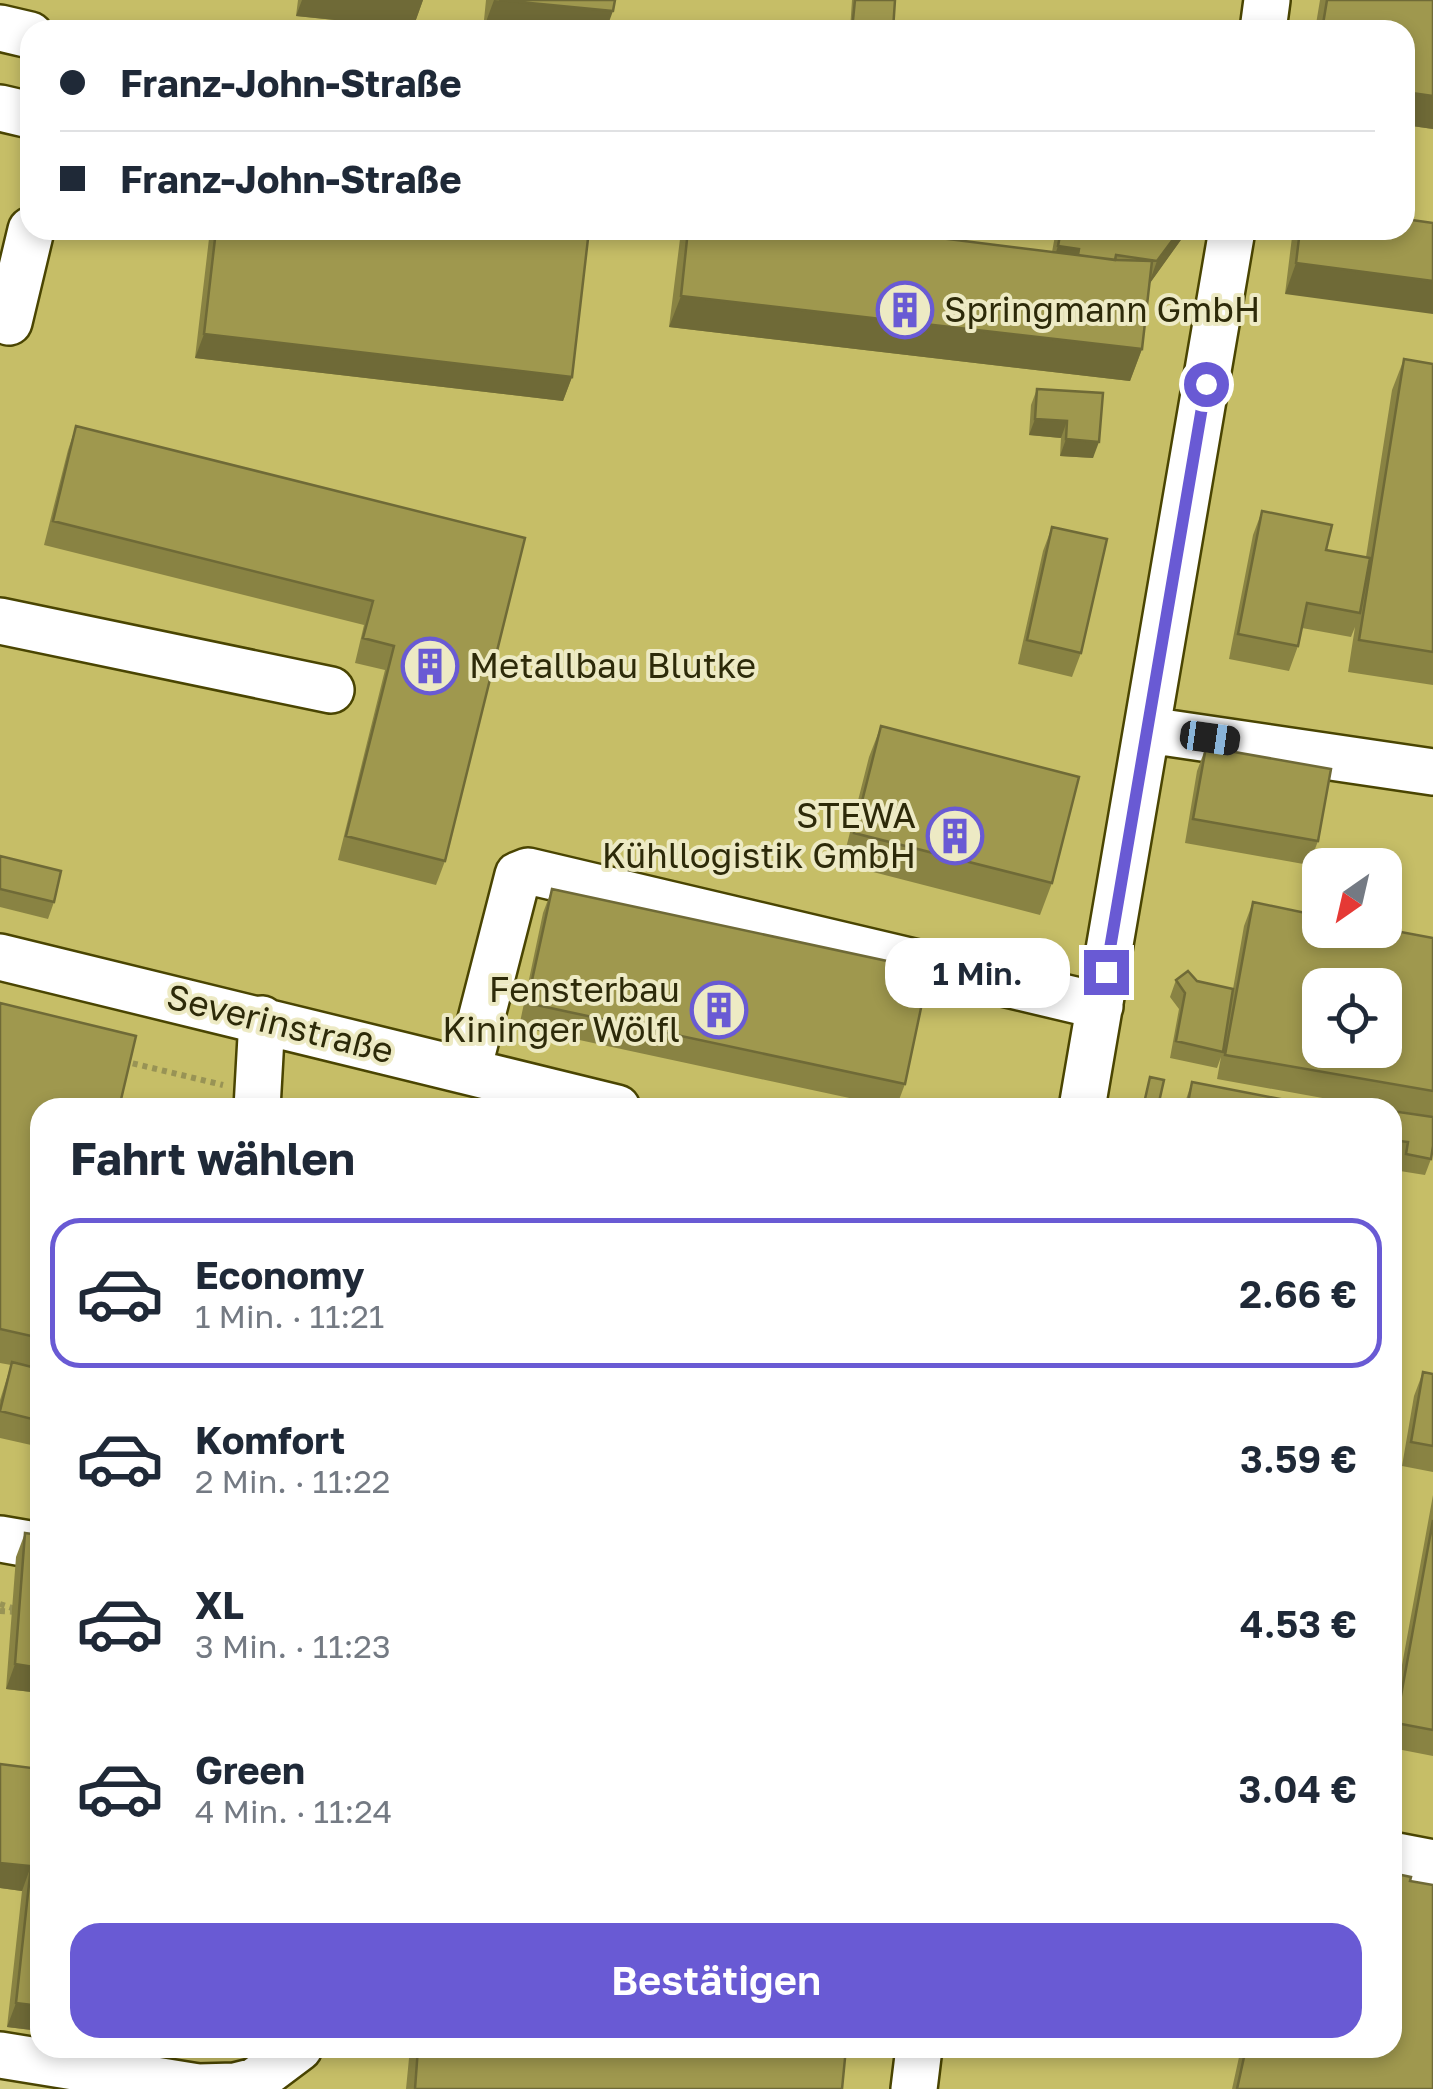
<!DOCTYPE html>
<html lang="de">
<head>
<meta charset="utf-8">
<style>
	:root { --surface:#fff; --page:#f6f6f7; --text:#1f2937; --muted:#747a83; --line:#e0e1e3; --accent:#695ad4 }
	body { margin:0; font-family:"Golos Text",sans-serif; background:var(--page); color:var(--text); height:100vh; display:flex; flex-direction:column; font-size:38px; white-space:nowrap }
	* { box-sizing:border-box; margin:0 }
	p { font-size:32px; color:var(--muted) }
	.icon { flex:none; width:55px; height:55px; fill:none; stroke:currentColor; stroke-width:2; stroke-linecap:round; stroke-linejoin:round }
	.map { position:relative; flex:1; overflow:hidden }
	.panel { position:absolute; left:30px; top:1098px; width:1372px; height:960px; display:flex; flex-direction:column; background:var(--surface); border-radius:30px; box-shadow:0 5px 15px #0003 }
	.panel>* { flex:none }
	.banner { position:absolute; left:20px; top:20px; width:1395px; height:220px; border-radius:30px; box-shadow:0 5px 15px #0003; display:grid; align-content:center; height:220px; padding:0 40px; background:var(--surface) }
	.needle { width:65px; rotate:214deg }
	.controls { position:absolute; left:1302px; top:848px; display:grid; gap:20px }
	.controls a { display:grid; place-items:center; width:100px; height:100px; border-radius:20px; background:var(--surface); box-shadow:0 5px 15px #0003; font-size:50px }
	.end { position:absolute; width:45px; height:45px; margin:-22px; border:12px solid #695ad4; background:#fff; box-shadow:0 0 0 5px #fff }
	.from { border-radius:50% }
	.bubble { position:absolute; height:70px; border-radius:30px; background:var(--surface); box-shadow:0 5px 15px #0003; font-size:32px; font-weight:600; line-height:70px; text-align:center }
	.car { position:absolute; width:30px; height:60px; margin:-30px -15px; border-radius:12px; box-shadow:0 0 8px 2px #0007; background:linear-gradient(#222 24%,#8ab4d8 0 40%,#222 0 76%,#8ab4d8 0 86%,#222 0) }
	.banner b { display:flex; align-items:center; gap:35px; height:95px; font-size:38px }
	.banner b+b { border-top:2px solid var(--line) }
	.banner i { width:25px; height:25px; background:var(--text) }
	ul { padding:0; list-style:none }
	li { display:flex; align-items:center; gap:30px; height:150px; margin:0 20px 15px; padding:0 20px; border:5px solid transparent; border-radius:30px }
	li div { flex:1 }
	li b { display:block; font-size:38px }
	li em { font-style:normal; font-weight:600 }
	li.current { border-color:var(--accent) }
	li>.icon { width:90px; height:90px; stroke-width:1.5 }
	h2 { padding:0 40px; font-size:45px; line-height:120px }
	.cta { display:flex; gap:20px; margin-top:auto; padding:20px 40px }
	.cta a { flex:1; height:115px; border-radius:30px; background:var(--accent); color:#fff; font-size:40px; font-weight:600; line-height:115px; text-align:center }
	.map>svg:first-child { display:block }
	.built { fill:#c6be67; fill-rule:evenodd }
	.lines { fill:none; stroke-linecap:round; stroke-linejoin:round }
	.minor-casing { stroke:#4a4502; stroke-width:50 }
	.path { stroke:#989355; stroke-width:6; stroke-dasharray:5 5; stroke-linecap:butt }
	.minor { stroke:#fff; stroke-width:45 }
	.wall { fill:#898343 }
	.shaded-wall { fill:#6f6a37 }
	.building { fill:#9f984e; stroke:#6f6a37; stroke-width:2.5; fill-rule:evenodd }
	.route { stroke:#695ad4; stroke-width:12 }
	.labels { text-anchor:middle; stroke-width:8; stroke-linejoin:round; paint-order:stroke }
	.poi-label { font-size:35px; fill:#2d2a09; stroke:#edeac4; text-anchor:start }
	.street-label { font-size:35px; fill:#2d2a09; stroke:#edeac4 }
</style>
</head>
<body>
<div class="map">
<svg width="1433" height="2089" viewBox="0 0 1433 2089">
	<rect width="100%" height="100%" fill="#d1cb7d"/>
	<path class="built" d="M0,0H1433V2089H150L0,2066ZM30,30H1405V230H30ZM1320,865H1385V930H1320ZM1320,985H1385V1050H1320ZM40,1108H1392V2048H40Z"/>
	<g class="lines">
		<g class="minor-casing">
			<path id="minor" d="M0,28L30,35
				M1263,30L1267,0
				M0,108L30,115
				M9,322L31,230
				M0,621L331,690
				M1148,730L1433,772
				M0,957L617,1108
				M468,1070L518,875L528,871L1100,1006
				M257,1108L262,1019
				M1082,1108L1232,230
				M0,1539L29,1544
				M1392,1855L1433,1863
				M0,2055L198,2087L235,2086L255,2081L299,2048
				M914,2089L919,2048"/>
		</g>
		<path class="path" d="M123,1061L223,1085
			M0,1604L18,1610
			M0,1611L17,1612"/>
		<use href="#minor" class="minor"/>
	</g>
	<path class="wall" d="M298,0H423L413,28L296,16Z
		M486,0H615L606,30H483Z
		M852,0H895L893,30H850Z
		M1320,0H1433V129L1405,125V30H1315Z
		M210,230H589L572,377L563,401L195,358Z
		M683,230H876L1052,252L1056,230H1186L1183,237L1149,284L1142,349L1130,381L669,327L680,239Z
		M1295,230H1405L1285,294L1292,237Z
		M1404,359L1433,364V685L1348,672L1355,627L1351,637L1302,628L1298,646L1289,671L1229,659L1253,535L1262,511L1326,550L1366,557L1392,390Z
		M1037,389L1103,393L1093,458L1060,456L1061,438L1029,435L1031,405Z
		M76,426L525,538L445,861L436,885L338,860L385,670L355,663L364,625L44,545L68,450Z
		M1052,527L1081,653L1072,677L1018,664L1043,551Z
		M881,726L1052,883L1040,915L842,864L869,757Z
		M1206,747L1318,841L1309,865L1185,843L1197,771Z
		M0,856L54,902L48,919L0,907Z
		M552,889L905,1084L896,1108L519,1027L543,913Z
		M1253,902L1433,938V1117L1392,1110V1108H1378L1217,1079L1221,1057L1217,1068L1170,1058L1179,1009L1170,997L1176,980L1197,981L1233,989L1244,926Z
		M0,1003L40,1108V1447L0,1438V1400L11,1365L0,1363Z
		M1150,1077L1159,1102L1157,1108H1142Z
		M1192,1082L1327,1108H1183Z
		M1392,1111L1431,1159L1425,1175L1400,1171L1402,1159L1392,1157Z
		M1423,1372L1433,1374V1472L1402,1466L1414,1396Z
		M1433,1495V1756L1392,1748V1720Z
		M25,1533L40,1535V1693L6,1689L16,1557Z
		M0,1764L40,1769V2031L7,2027L22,1891L0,1888Z
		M1410,1881L1433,2089H1232L1241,2048H1392Z
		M410,2048H846L842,2089H406Z"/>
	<path class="shaded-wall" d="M302,0H423L413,28L296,16Z
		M494,0L613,11L606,30H483Z
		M1405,92L1433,96V129L1405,125Z
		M1180,230H1186L1183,237L1148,286L1157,261Z
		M1058,246L1079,249L1070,273L1050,270Z
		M1296,263L1433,281V314L1285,294Z
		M681,296L1142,349L1130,381L669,327Z
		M204,334L572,377L563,401L195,358Z
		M1035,419L1067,421L1061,438L1029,435Z
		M1066,439L1099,442L1093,458L1060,456Z
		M15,1664L40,1668V1693L6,1689Z
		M0,1863L31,1866L22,1891L0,1888Z
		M16,2003L40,2006V2031L7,2027Z"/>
	<path class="building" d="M499,0H615L613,11Z
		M855,0H895L893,30H852Z
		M1327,0H1433V96L1405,92V30H1322Z
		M1405,219L1433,223V281L1296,263L1300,230H1405Z
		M216,230H589L572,377L204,334Z
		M688,230H876L1117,260L1152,261L1142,349L681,296Z
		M1061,230H1180L1157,261L1116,255L1115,260L1078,255L1079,249L1058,246Z
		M1404,359L1433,364V652L1359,640Z
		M1037,389L1103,393L1099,442L1066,439L1067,421L1035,419Z
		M76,426L525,538L445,861L346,836L394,646L363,638L373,601L53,521Z
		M1262,511L1332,525L1326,550L1370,558L1360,613L1307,603L1298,646L1238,634Z
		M1052,527L1107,539L1081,653L1027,640Z
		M881,726L1079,777L1052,883L854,833Z
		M1206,747L1331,769L1318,841L1193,819Z
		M0,856L61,871L54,902L0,889Z
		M552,889L929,970L905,1084L527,1003Z
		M1253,902L1320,916V930H1385V929L1433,938V1091L1225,1055ZM1320,985H1385V1050H1320Z
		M1188,971L1197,981L1233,989L1223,1052L1176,1041L1185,993L1176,980Z
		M0,1003L136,1036L119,1108H40V1338L0,1329Z
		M1150,1077L1164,1080L1159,1102L1145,1099Z
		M1192,1082L1327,1108H1187Z
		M1392,1111L1433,1117V1146L1431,1159L1406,1154L1408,1142L1392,1140Z
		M12,1362L40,1369V1421L0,1411Z
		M1423,1372L1433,1374V1446L1411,1442Z
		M1433,1520V1730L1396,1723Z
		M25,1533L40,1535V1668L15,1664Z
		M0,1764L40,1769V2006L16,2003L31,1866L0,1863Z
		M1392,1873L1411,1877L1410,1881L1433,1885V2089H1237L1246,2048H1392Z
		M418,2048H846L842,2089H415Z"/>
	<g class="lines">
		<path class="route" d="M1106,972L1206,384"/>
	</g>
	<defs>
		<g id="building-ring" transform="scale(2.875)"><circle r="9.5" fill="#edeac4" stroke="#695ad4" stroke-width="1.5"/><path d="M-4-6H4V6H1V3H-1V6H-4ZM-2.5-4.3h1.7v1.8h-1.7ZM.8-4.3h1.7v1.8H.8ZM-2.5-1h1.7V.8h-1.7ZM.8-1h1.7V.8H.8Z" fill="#695ad4"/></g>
	</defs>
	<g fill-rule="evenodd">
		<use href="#building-ring" x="905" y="310"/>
		<use href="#building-ring" x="430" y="666"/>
		<use href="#building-ring" x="955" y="836"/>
		<use href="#building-ring" x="719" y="1010"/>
	</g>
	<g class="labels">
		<g class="poi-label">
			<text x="944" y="322">Springmann GmbH</text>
			<text x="469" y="678">Metallbau Blutke</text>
			<text x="916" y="828" text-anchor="end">STEWA<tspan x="916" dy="40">Kühllogistik GmbH</tspan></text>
			<text x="680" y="1002" text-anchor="end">Fensterbau<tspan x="680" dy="40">Kininger Wölfl</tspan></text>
		</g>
		<g class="street-label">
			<text transform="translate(280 1024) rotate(14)" y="12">Severinstraße</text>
		</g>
	</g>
</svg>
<div class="controls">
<a><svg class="needle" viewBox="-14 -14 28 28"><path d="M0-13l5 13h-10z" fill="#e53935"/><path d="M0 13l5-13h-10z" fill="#747a83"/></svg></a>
<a><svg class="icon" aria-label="locate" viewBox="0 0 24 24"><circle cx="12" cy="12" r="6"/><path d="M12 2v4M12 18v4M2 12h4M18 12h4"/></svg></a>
</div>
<i class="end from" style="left:1206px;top:384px"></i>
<i class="end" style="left:1106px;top:972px"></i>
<div class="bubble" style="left:885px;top:938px;width:185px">1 Min.</div>
<i class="car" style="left:1210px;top:738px;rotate:98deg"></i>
<div class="banner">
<b><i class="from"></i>Franz-John-Straße</b>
<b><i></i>Franz-John-Straße</b>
</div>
<section class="panel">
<h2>Fahrt wählen</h2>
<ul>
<li class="current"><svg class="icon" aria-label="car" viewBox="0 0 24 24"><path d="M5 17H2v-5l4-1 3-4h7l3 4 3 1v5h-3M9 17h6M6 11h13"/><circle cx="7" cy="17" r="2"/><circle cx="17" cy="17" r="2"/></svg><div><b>Economy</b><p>1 Min. · 11:21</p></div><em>2.66 €</em></li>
<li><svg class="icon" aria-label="car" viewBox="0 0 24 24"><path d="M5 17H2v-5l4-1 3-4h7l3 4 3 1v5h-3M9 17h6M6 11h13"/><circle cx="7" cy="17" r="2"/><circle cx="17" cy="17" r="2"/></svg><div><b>Komfort</b><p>2 Min. · 11:22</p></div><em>3.59 €</em></li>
<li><svg class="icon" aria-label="car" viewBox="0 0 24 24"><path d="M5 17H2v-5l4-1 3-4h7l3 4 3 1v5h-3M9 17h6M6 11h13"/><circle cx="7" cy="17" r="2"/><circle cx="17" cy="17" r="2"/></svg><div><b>XL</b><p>3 Min. · 11:23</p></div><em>4.53 €</em></li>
<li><svg class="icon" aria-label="car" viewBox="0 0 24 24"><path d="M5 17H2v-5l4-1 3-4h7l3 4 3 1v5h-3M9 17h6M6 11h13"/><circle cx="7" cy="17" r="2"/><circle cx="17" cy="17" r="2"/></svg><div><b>Green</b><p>4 Min. · 11:24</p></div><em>3.04 €</em></li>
</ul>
<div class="cta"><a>Bestätigen</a></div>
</section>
</div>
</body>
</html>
